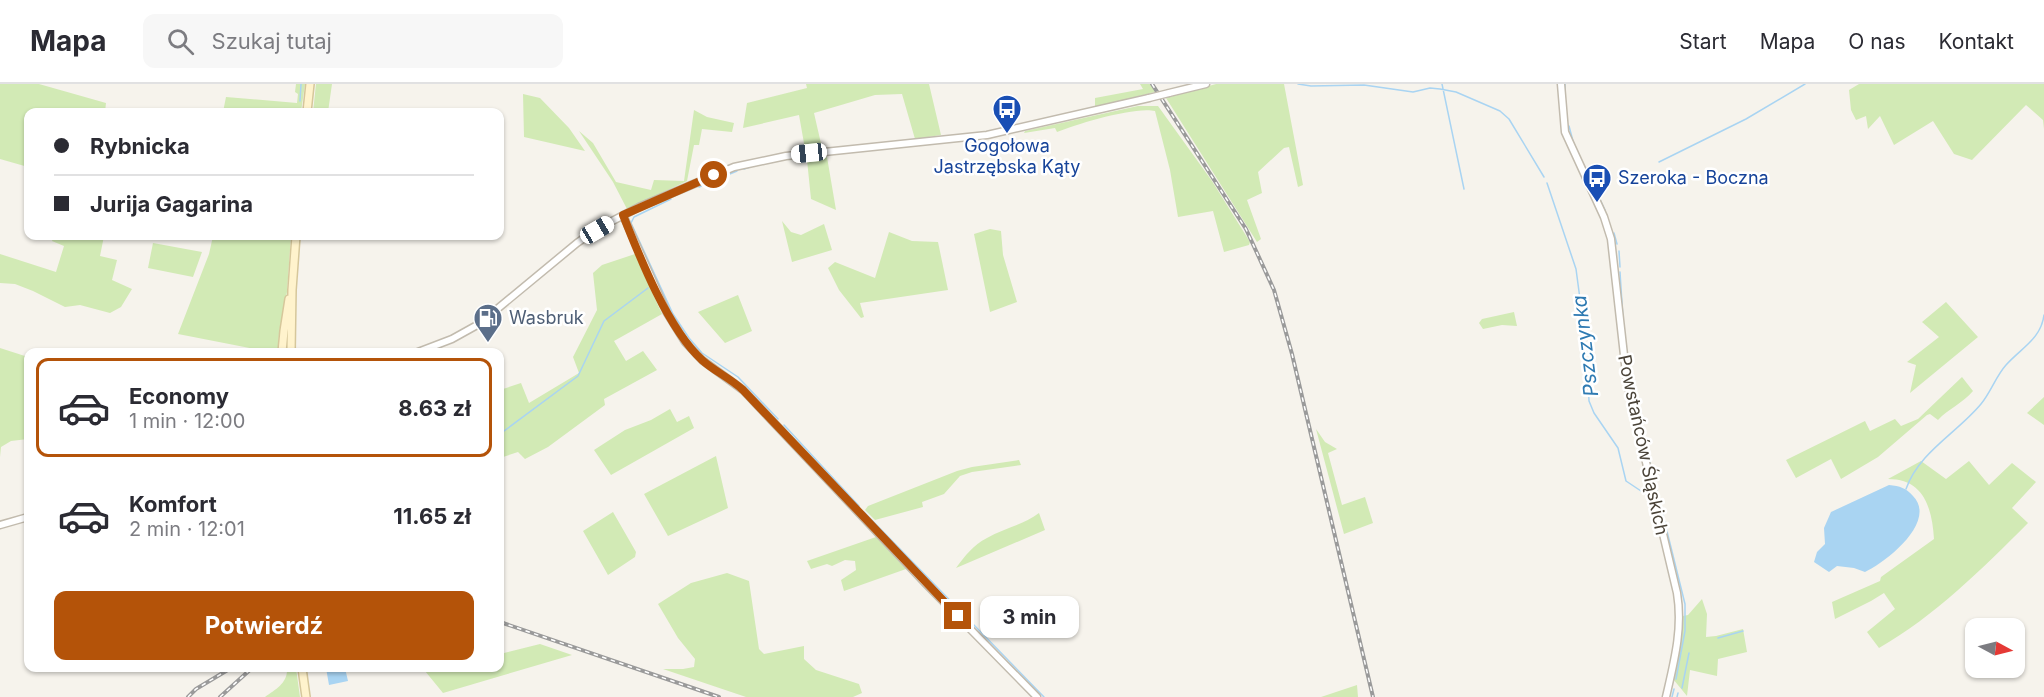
<!DOCTYPE html>
<html lang="pl">
<head>
<meta charset="utf-8">
<style>
	:root { --surface:#fff; --page:#f7f7f7; --text:#2b2b33; --muted:#7c7c81; --line:#e1e1e2; --accent:#b45309 }
	body { margin:0; font-family:Inter,sans-serif; background:var(--page); color:var(--text); height:100vh; display:flex; flex-direction:column; font-size:22px; white-space:nowrap }
	* { box-sizing:border-box; margin:0 }
	p { font-size:20px; color:var(--muted) }
	.icon { flex:none; width:33px; height:33px; fill:none; stroke:currentColor; stroke-width:2; stroke-linecap:round; stroke-linejoin:round }
	.map { position:relative; flex:1; overflow:hidden }
	.details { position:absolute; left:24px; top:264px; width:480px; height:324px; display:flex; flex-direction:column; background:var(--surface); border-radius:12px; box-shadow:0 2px 4px #0004 }
	.details>* { flex:none }
	.hud { position:absolute; left:24px; top:24px; width:480px; height:132px; border-radius:12px; box-shadow:0 2px 4px #0004; display:grid; align-content:center; height:132px; padding:0 30px; background:var(--surface) }
	.needle { width:39px; rotate:97deg }
	.buttons { position:absolute; left:1965px; top:534px; display:grid; gap:12px }
	.buttons a { display:grid; place-items:center; width:60px; height:60px; border-radius:12px; background:var(--surface); box-shadow:0 2px 4px #0004; font-size:30px }
	.end { position:absolute; width:27px; height:27px; margin:-14px; border:8px solid #b45309; background:#fff; box-shadow:0 0 0 3px #fff }
	.from { border-radius:50% }
	.bubble { position:absolute; height:42px; border-radius:12px; background:var(--surface); box-shadow:0 2px 4px #0004; font-size:20px; font-weight:700; line-height:42px; text-align:center }
	.car { position:absolute; width:18px; height:36px; margin:-18px -9px; border-radius:8px; box-shadow:0 0 4px 2px #0007; background:linear-gradient(#fff 24%,#345 0 40%,#fff 0 76%,#345 0 86%,#fff 0) }
	.hud b { display:flex; align-items:center; gap:21px; height:57px; font-size:22px }
	.hud b+b { border-top:2px solid var(--line) }
	.hud i { width:15px; height:15px; background:var(--text) }
	ul { padding:10px 0 0; list-style:none }
	li { display:flex; align-items:center; gap:18px; height:99px; margin:0 12px 9px; padding:0 18px; border:3px solid transparent; border-radius:12px }
	li div { flex:1 }
	li b { display:block; font-size:22px }
	li em { font-style:normal; font-weight:700 }
	li.current { border-color:var(--accent) }
	li>.icon { width:54px; height:54px; stroke-width:1.5 }
	.cta { display:flex; gap:12px; margin-top:auto; padding:12px 30px }
	.cta a { flex:1; height:69px; border-radius:12px; background:var(--accent); color:#fff; font-size:24px; font-weight:700; line-height:69px; text-align:center }
	header { display:flex; align-items:center; gap:36px; box-sizing:border-box; height:84px; padding:0 30px; background:var(--surface); border-bottom:2px solid var(--line) }
	header strong { font-size:28px }
	nav { display:flex; gap:33px; margin-inline-start:auto; font-size:21px }
	.search { width:420px; height:54px; background:var(--page); display:flex; align-items:center; gap:15px; box-sizing:border-box; padding:0 21px; border-radius:12px; color:var(--muted); font-size:22px }
	.map>svg:first-child { display:block }
	.green { fill:#d2eab5 }
	.water { fill:#a9d4f2 }
	.lines { fill:none; stroke-linecap:round; stroke-linejoin:round }
	.stream { stroke:#a9d4f2; stroke-width:1.5 }
	.tertiary-casing { stroke:#c2bbae; stroke-width:9 }
	.secondary-casing { stroke:#d6c79b; stroke-width:10 }
	.tertiary { stroke:#fff; stroke-width:6 }
	.secondary { stroke:#fff3cd; stroke-width:7 }
	.rail-casing { stroke:#9a9a9a; stroke-width:4 }
	.rail { stroke:#fff; stroke-width:1.5; stroke-dasharray:4.5; stroke-linecap:butt }
	.tertiary-bridge-casing { stroke:#c2bbae; stroke-width:9; stroke-linecap:butt }
	.tertiary-bridge { stroke:#fff; stroke-width:6 }
	.route { stroke:#b45309; stroke-width:8 }
	.labels { text-anchor:middle; stroke-width:5; stroke-linejoin:round; paint-order:stroke }
	.transit-label { font-size:18px; fill:#164399; stroke:#fff }
	.service-label { font-size:18px; fill:#4e5e75; stroke:#fff; text-anchor:start }
	.street-label { font-size:18px; fill:#4b4439; stroke:#fff }
	.water-label { font-size:20px; font-style:italic; fill:#2e7ab2; stroke:#fff }
</style>
</head>
<body>
<header>
<strong>Mapa</strong>
<div class="search"><svg class="icon" aria-label="search" viewBox="0 0 24 24"><circle cx="10" cy="10" r="6"/><path d="M15 15l6 6"/></svg>Szukaj tutaj</div>
<nav><a>Start</a><a>Mapa</a><a>O nas</a><a>Kontakt</a></nav>
</header>
<div class="map">
<svg width="2044" height="613" viewBox="0 0 2044 613">
	<rect width="100%" height="100%" fill="#f6f3ec"/>
	<path class="green" d="M0,0H39L106,19L105,28H28V83L0,75Z
		M296,0H305L301,28H223L226,13L297,19L298,10L295,8Z
		M316,0H332L328,28H313Z
		M806,0H929L941,51L915,55L902,10L875,11L814,29L822,64L805,65L799,31L743,44L747,19L807,4Z
		M1140,0H1150L1155,8L1095,23V14L1143,5Z
		M1216,0H1284L1303,101L1298,103L1289,63L1284,64L1258,88L1262,109L1247,116L1261,155L1257,158L1166,14Z
		M1859,0H2044V45L2043,36L2026,21L1972,76L1954,70L1933,37L1894,61L1880,32L1868,45L1866,32L1856,36L1851,26L1849,6Z
		M523,10L540,14L569,44L585,67L524,53Z
		M1138,22H1158L1212,97L1250,158L1249,161L1224,168L1213,127L1178,133L1170,86L1155,27C1136,22 1076,40 1057,48L1055,44L1024,49L1025,47Z
		M694,26L707,33L734,39L732,48L702,45L699,61H694L687,97L627,125L613,98L579,47L593,59L616,98L651,106L654,96L684,97Z
		M827,73L836,126L811,115L807,76Z
		M782,137L791,148L801,151L824,140L832,166L792,178Z
		M990,145L1001,147L1003,171L1017,218L990,228L974,150Z
		M889,148L912,157L938,158L948,206L860,219L864,233L861,234L839,206L828,184L835,178L875,194Z
		M54,152H104L100,172L117,176L112,196L132,205L121,223L110,229L80,221L65,223L33,207L15,200L0,199V170L56,188L64,162L52,157Z
		M213,152H291L287,208L279,249L278,268H270L178,250L209,170Z
		M153,159L202,168L193,193L148,184Z
		M635,170L662,230L614,257L626,277L643,267L657,286L604,315L605,321L548,363L525,375L518,368L500,374V306L521,299L529,319L579,289L573,273L597,226L593,189L602,181Z
		M738,211L752,247L725,259L698,228Z
		M1946,218L1978,253L1910,309L1916,281L1907,278L1939,253L1922,238Z
		M1514,228L1517,242L1502,241L1483,245L1479,239L1482,235Z
		M0,264L28,273V355L11,357L1,363L0,373Z
		M1962,293L1973,307C1963,319 1948,325 1938,336L1930,330L1927,331L1878,373L1841,395L1831,375L1796,394L1786,376L1865,337L1870,347L1895,335L1901,342L1918,335Z
		M2044,313V341L2027,329Z
		M670,325L677,338L689,332L694,344L611,391L594,366L625,346L651,336Z
		M1316,345L1325,358L1337,365L1328,369L1342,421L1365,413L1373,439L1344,450Z
		M716,372L728,424L668,452L644,410Z
		M1019,376L1021,381L972,388L960,392L944,410L922,418L923,423L875,436L865,426L868,422L957,387L972,383Z
		M1921,377L1946,395L1969,377L1989,401L2012,379L2036,398L2012,424L2028,439C1982,485 1935,532 1879,564L1867,548L1895,525L1884,509L1871,517L1835,535L1832,518L1880,497L1881,493L1934,455C1932,424 1924,395 1888,395Z
		M613,428L636,468L635,473L608,491L583,447Z
		M1039,429L1045,446L956,484C965,472 973,461 987,454C1004,444 1023,441 1039,429Z
		M876,453L906,485L844,507L841,496L856,486L855,477L845,476L832,482L827,480L811,485L807,477Z
		M727,489L749,497L759,565L764,570L804,562V575L816,586L859,600L862,609L853,613H746L663,585H683L694,583L695,575L678,554L658,520L691,499Z
		M1702,515L1707,530L1706,553L1716,552L1743,545L1747,568L1718,575L1717,592L1690,586L1687,612L1673,595L1681,555L1683,532L1688,531Z
		M540,560L572,571L443,609L425,587L441,584H500V570Z
		M287,584H296L300,613H265C276,605 288,599 287,584Z
		M1357,601L1358,613H1321Z"/>
	<path class="water" d="M1889,401C1900,402 1906,404 1913,412C1938,438 1885,479 1865,488L1854,484L1837,482L1829,488L1814,478L1817,468L1825,460L1824,444L1831,428Z
		M326,584H345L348,597L329,601Z"/>
	<g class="lines">
		<path class="stream" d="M1298,0L1311,2L1364,1L1413,8L1430,4L1440,5L1456,8L1500,27L1509,35L1544,93
			M1442,0L1464,105
			M1565,11V0
			M300,17L301,0
			M1569,42L1574,61
			M1582,78L1605,126
			M1659,78L1746,35L1805,0
			M744,85L753,82
			M1547,99L1576,185L1580,215L1581,256L1588,295L1589,317L1594,329L1618,364L1626,397L1647,411
			M699,103L737,87
			M671,115L634,133L631,139L673,230L689,254L702,269L738,293L778,335
			M1614,149L1617,160
			M1619,167L1620,183
			M1620,188L1623,235
			M1626,267L1635,318
			M1638,330L1685,520V547L1676,595
			M784,341L859,422
			M500,350L578,292L604,237L648,204
			M1906,405C1919,368 1957,349 1981,320C1991,308 1996,292 2006,281C2021,264 2041,255 2044,231
			M864,428L1044,613
			M1718,554L1743,547
			M1682,604L1689,569
			M1672,613L1674,605
			M1677,613L1678,609"/>
		<g class="tertiary-casing">
			<path id="tertiary" d="M1561,0L1565,48L1604,133L1611,155L1627,298L1677,509C1683,545 1674,578 1666,613
				M1169,9L1206,0
				M623,131L667,229L685,258L702,276L743,306L926,500L1037,613
				M418,268L452,255L479,240L577,159L597,145L639,123L734,83L786,72L987,51L1149,14
				M0,441L28,433"/>
		</g>
		<g class="secondary-casing">
			<path id="secondary" d="M307,28L310,0
				M282,268L284,247L289,215
				M291,268L292,206L296,152
				M302,584L306,613"/>
		</g>
		<use href="#tertiary" class="tertiary"/>
		<use href="#secondary" class="secondary"/>
		<g class="rail-casing">
			<path id="rail" d="M1152,0L1246,145L1274,206L1292,270L1373,613
				M500,538L719,613
				M188,613L196,605L231,584
				M220,613L252,584"/>
		</g>
		<use href="#rail" class="rail"/>
		<g class="tertiary-bridge-casing">
			<path id="tertiary-bridge" d="M1149,14L1169,9"/>
		</g>
		<use href="#tertiary-bridge" class="tertiary-bridge"/>
	</g>
	<g class="lines">
		<path class="route" d="M714,91L623,131C640,174 668,245 702,276C714,287 730,294 743,306L958,532"/>
	</g>
	<defs>
		<g id="bus-pin" transform="scale(1.5)"><path d="M0 17L-7.5 6A9.5 9.5 0 1 1 7.5 6Z" fill="#1a4fb4" stroke="#fff"/><path d="M-5-6H5V4H4V6H2V4H-2V6H-4V4H-5ZM-3.5-4V0h7V-4ZM-3.5 1.2v1.5H-2V1.2ZM2 1.2v1.5H3.5V1.2Z" fill="#fff"/></g>
		<g id="fuel-pin" transform="scale(1.5)"><path d="M0 17L-7.5 6A9.5 9.5 0 1 1 7.5 6Z" fill="#5c6f8a" stroke="#fff"/><path d="M-5.5-6h7V0h2V4h1.3V-2.5L3-4.5l.8-.8L6-3V5H2.5V1h-1V6h-7ZM-4.2-4.7v3.2H.2V-4.7Z" fill="#fff"/></g>
	</defs>
	<g fill-rule="evenodd">
		<use href="#bus-pin" x="1007" y="25"/>
		<use href="#bus-pin" x="1597" y="94"/>
		<use href="#fuel-pin" x="488" y="234"/>
	</g>
	<g class="labels">
		<g class="transit-label">
			<text x="1007" y="68">Gogołowa<tspan x="1007" dy="21">Jastrzębska Kąty</tspan></text>
			<text x="1618" y="100" text-anchor="start">Szeroka - Boczna</text>
		</g>
		<g class="service-label">
			<text x="509" y="240">Wasbruk</text>
		</g>
		<g class="street-label">
			<text transform="translate(1643 361) rotate(78)" y="6">Powstańców Śląskich</text>
		</g>
		<g class="water-label">
			<text transform="translate(1585 262) rotate(-97)" y="7">Pszczynka</text>
		</g>
	</g>
</svg>
<div class="buttons">
<a><svg class="needle" viewBox="-14 -14 28 28"><path d="M0-13l5 13h-10z" fill="#e53935"/><path d="M0 13l5-13h-10z" fill="#7c7c81"/></svg></a>
</div>
<i class="end from" style="left:714px;top:91px"></i>
<i class="end" style="left:958px;top:532px"></i>
<div class="bubble" style="left:980px;top:512px;width:99px">3 min</div>
<i class="car" style="left:809px;top:69px;rotate:264deg"></i>
<i class="car" style="left:597px;top:146px;rotate:60deg"></i>
<div class="hud">
<b><i class="from"></i>Rybnicka</b>
<b><i></i>Jurija Gagarina</b>
</div>
<section class="details">
<ul>
<li class="current"><svg class="icon" aria-label="car" viewBox="0 0 24 24"><path d="M5 17H2v-5l4-1 3-4h7l3 4 3 1v5h-3M9 17h6M6 11h13"/><circle cx="7" cy="17" r="2"/><circle cx="17" cy="17" r="2"/></svg><div><b>Economy</b><p>1 min · 12:00</p></div><em>8.63 zł</em></li>
<li><svg class="icon" aria-label="car" viewBox="0 0 24 24"><path d="M5 17H2v-5l4-1 3-4h7l3 4 3 1v5h-3M9 17h6M6 11h13"/><circle cx="7" cy="17" r="2"/><circle cx="17" cy="17" r="2"/></svg><div><b>Komfort</b><p>2 min · 12:01</p></div><em>11.65 zł</em></li>
</ul>
<div class="cta"><a>Potwierdź</a></div>
</section>
</div>
</body>
</html>
